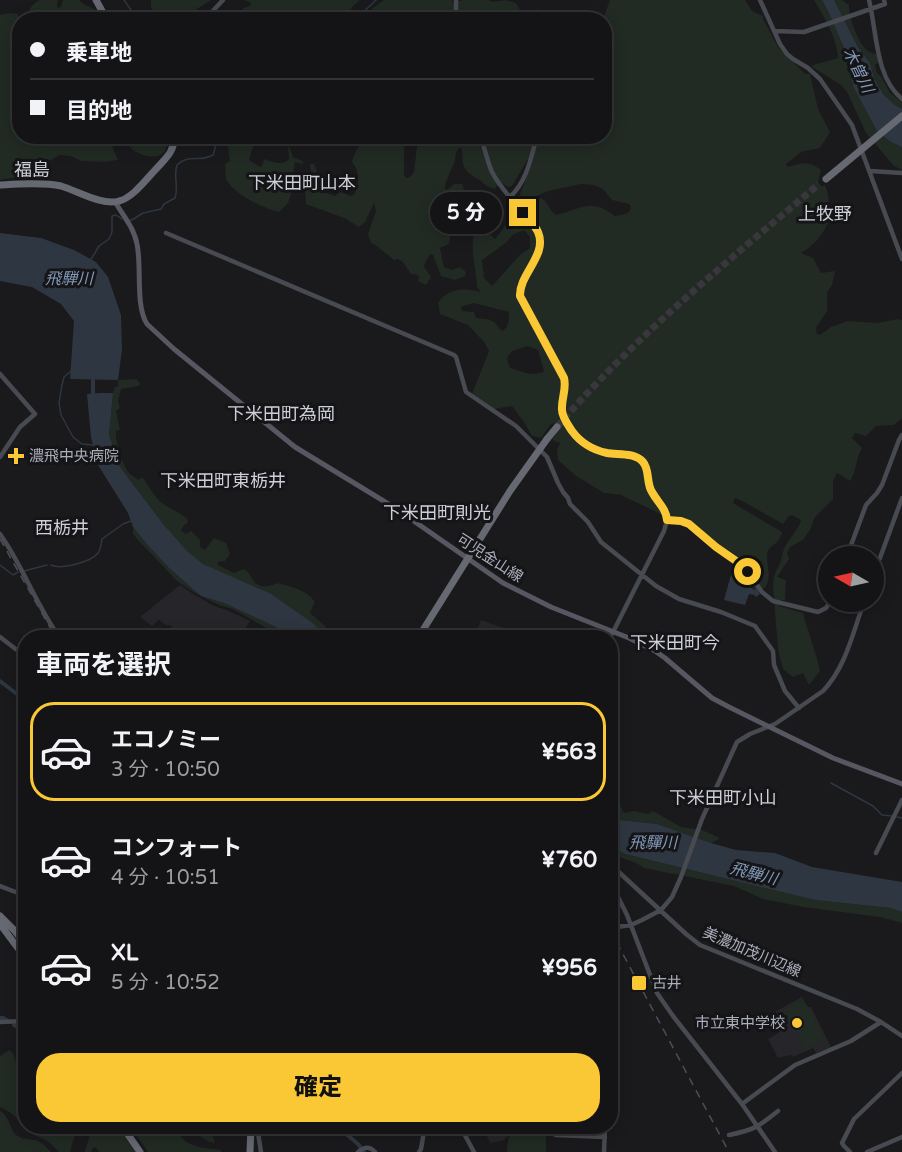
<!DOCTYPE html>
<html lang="ja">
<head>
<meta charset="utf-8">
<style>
	:root { --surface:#141315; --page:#212022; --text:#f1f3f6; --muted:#9d9ea0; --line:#333234; --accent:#fac834 }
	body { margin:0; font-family:"Varela Round","Noto Sans JP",sans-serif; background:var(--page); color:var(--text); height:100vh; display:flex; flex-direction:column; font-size:22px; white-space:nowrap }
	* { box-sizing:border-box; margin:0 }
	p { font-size:20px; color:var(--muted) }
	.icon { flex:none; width:33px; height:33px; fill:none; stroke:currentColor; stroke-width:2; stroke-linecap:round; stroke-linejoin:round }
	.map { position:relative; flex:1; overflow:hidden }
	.drawer { position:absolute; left:18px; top:630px; width:600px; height:504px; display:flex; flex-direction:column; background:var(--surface); border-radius:24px; box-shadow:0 3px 15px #0003,0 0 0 2px var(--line) }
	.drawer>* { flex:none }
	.guide { position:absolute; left:12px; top:12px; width:600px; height:132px; border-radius:24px; box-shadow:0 3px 15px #0003,0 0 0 2px var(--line); display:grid; align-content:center; height:132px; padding:0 18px; background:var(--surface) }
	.needle { width:39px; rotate:279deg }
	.buttons { position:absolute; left:818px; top:546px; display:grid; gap:12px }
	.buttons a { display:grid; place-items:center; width:66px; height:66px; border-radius:50%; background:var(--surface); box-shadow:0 3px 15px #0003,0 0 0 2px var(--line); font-size:30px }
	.end { position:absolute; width:27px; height:27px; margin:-14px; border:8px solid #fac834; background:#111; box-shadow:0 0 0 3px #111 }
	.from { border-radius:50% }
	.bubble { position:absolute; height:42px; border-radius:21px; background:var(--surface); box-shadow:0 3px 15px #0003,0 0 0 2px var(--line); font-size:20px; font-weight:800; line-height:42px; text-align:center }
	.guide b { display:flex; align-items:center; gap:21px; height:57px; font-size:22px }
	.guide b+b { border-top:2px solid var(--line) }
	.guide i { width:15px; height:15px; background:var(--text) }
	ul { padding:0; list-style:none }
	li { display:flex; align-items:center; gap:18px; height:99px; margin:0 12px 9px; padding:0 6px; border:3px solid transparent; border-radius:24px }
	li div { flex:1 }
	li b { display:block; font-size:22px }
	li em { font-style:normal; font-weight:800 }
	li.current { border-color:var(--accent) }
	li>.icon { width:54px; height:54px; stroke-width:1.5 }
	h2 { padding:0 18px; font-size:27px; line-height:72px }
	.cta { display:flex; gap:12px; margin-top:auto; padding:12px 18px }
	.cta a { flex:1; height:69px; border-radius:24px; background:var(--accent); color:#111; font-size:24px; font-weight:800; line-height:69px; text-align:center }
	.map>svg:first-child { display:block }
	.built { fill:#262529 }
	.green { fill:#212a23; fill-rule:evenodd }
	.water { fill:#2e3741 }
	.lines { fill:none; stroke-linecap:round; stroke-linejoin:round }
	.stream { stroke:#2e3741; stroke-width:1.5 }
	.river { stroke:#2e3741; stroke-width:4 }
	.highway-tunnel { stroke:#37373c; stroke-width:7; stroke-dasharray:7 3.5; stroke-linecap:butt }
	.secondary { stroke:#484a51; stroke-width:4.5 }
	.primary { stroke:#565760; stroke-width:5 }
	.highway { stroke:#666872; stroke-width:7 }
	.rail { stroke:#4d4f56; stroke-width:1.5; stroke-dasharray:8 6; stroke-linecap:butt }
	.highway-bridge { stroke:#666872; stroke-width:7 }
	.route { stroke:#fac834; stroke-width:8 }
	.poi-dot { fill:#fac834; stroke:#151417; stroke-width:2 }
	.labels { text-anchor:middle; stroke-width:6; stroke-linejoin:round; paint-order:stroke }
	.poi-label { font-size:15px; fill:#abafbc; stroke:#151417; text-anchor:start }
	.street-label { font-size:15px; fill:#abafbc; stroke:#151417 }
	.water-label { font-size:16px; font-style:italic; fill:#829ab8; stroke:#151417 }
	.quarter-label { font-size:18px; fill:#cdcfd8; stroke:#151417 }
</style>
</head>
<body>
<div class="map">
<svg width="902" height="1152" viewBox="0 0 902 1152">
	<rect width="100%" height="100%" fill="#1a191c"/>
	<path class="built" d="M180,585L193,594L214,606L229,611L250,621L240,637H168L172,626L166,625L159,620L152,626L140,617Z
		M481,620L524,635L526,637L474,638Z
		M802,997L808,1007H811L831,1047L816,1053L813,1048L793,1057L791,1055L778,1058L768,1039L780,1032L771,1014Z
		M462,1127H511L508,1137L505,1138V1140L490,1143L485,1132L481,1134L479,1131L468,1137Z"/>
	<path class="green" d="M40,0H58L57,7L59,8L61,6L63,0H79C85,7 91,6 98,11V19H28C28,10 31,4 40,0Z
		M151,0H211L186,16L183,19L157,20L151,7Z
		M245,0H360L353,6L345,20L266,19C260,11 252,11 243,11V8L250,6L251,3Z
		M384,0H452L453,4L462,0H489L492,2L505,0L516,3L523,15V19L446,20L444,17L439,20H362L373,8Z
		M610,0H745L752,11L763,16V19L778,47L805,74H810L818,109L830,132L820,148L801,152L786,164L788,167C802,162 810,161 821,170L818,183L820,187L825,185L828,194L830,219C824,233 814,246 801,253L813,258L821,273L835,271L832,285L827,293V311L816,328L817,334L820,335L831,327L848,321L877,323L898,319L902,320V418L894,425L876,426L866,436L855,433L852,438L862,448C855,461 858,468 850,481L837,473L833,481V499L815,517L810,530L803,540L790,547L787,553L789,559L777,577L786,580L785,600H779V606L803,613C808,633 816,651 820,671L809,685L803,673L793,677L783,669L778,650L773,586C773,576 776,571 780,563C782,559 782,553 784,549C788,539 798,531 801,520L792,515L789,516L783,524L744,502L735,498L733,503L782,532V534C780,537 779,540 777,542C775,544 770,547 769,549C763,558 774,575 765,588H758L754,590L732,554L693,524L671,519L621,495L604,493L576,476L558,460L557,450L560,443L552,440L560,429L556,423L551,424L541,438L532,436L524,422L512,406L494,409L472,394L489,351L484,342L468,325L440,314L438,303C449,287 465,288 481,292L477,287C477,268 463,232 485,222V230L495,239L508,222L516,218L524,226L533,229L536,223L527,207L541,198C548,201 549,210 556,215C582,209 590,197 615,216C622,215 630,214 631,207L629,204L612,200L603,189L594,185L581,184L548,191L537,196L521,200L518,199L519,197L533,160L528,159L512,186L508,187L500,182L495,189L488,187L483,183V182C475,177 466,174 463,164C462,159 463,154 461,148H459C455,153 456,157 454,163C451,172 446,178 445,188L447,190L454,184H462L467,197L472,200L474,207L473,212L468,215L461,212C462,196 454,201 446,197L444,201L449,209V215L446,218H436L443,233H451L449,244L440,248L444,267L452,270L460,267L466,272L465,276L455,280L441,276L433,255L431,254L427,259L424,266L431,277L426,285L418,281L419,276L415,274H411L403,262L398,259L394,260L374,244L371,243L368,234L376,211L374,203L365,222L359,227L344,218L306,204C305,195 304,180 311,173L310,164H314L317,171L314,189L335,196L340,192L350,196L354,195C360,184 360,172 352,162C354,152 362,139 372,137C379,135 398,137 406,137L404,150V175L406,178L410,177L414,172L418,137H472L481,147C498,141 521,128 538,141L548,137L604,136V20L603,19ZM524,230L530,237V248L520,255L492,286L484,278L482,260L507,242L512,235ZM473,303L509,312C509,320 509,326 503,331C498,328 498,326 494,322C489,318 482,319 476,318L474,312L462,311L461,307ZM528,346L538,350L544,371C534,378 521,371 510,368L507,358L512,351Z
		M814,0H822L828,11L844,48L853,86L877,131L891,142L902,147V170L894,166L866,133L847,92L841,85L812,67L813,65L838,58C837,38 824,17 814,0Z
		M834,0H842L849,5C849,18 858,43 868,51C869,52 875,54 877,54L878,63L875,65L877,73L881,76L890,93L902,102V109L895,105L883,94L874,78L870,63L858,47Z
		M10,13L18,14L19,21L20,136L105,137L112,146L118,160L104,162L81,161L71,156L60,155L22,176L0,180V15Z
		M120,137H166C171,160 150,160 134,151C129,147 125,141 120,137Z
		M226,137H256L249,160L260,167L262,166L264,159C272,162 283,166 289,159L288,147L290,148L293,157L303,161V164L295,162L293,176L297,177L288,203L279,212C264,209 232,193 226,179C225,175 226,169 225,164L230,161C228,153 229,145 226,137Z
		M136,379L140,383L139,386L121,389L118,402L120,408L116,411L120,430L116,431C115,441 122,462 127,470C129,474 135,477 138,480L142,477C147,483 151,491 156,497C164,507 178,511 188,519L187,524H185L181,530L186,534L191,531L200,540V547L205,550L214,538L226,543L230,554L225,561L218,562V565L234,573L243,569C250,572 249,574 253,580C258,589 270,587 277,583C291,587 306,589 315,602L310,613L323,624L335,637H324L314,624L203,564L188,553L164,525L120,467L109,435L113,393L115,387H118V380Z
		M133,527L169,568L201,596L224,603L276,627L287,637H277L270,630L233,609L219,605L195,593L177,581L137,539L133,534Z
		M611,794L615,795L624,813L634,811L648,814L653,811L681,827L702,830L718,837L719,839L711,843L657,824L611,819V811L613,807L611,798Z
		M611,847L625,854L815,900L891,908L902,912V923L880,917L803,907L763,899L734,886L644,868L636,863L611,854Z
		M801,1000L810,1009L825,1040L806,1049L792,1020H790L785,1012L786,1008Z
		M9,1050L13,1053C17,1062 16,1073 25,1080V1126L11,1113L0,1107V1056Z
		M0,1111C10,1116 9,1128 16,1135C23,1141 33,1138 40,1142C44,1144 48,1149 51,1152H0Z
		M512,1126L534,1127L546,1136V1152H507C507,1140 510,1137 512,1126Z
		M26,1127H118L135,1152H99L96,1148L94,1147L91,1152H85L91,1130L77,1127L70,1152H59L49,1142L35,1135Z
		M131,1127H211C210,1132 214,1137 215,1143L209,1142L195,1133L185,1132L180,1135C188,1148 207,1148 221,1150V1152H148Z"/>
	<path class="water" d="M822,0H834L858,47L870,63L874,78L883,94L895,105L902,109V147L891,142L877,131L853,86L844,48L828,11Z
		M0,233L41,238L74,250L96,262L108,277L121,315L122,350L118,380L70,379L74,321L61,304L32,287L0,281Z
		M101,393H113L109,435L120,467L164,525L188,552L203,564L271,594L314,624L324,637H287L276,627L224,603L201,596L169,568L147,544L133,527L128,513L98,465L91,437L87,394Z
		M734,564L744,573L748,585L754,590L757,588L760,594L756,597L754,595L749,594L745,605L724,600Z
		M611,819L657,824L711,843L736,850L775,853L812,867L902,882V912L891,908L815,900L625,854L611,847Z"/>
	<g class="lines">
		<path class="stream" d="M124,0L138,20
			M355,20L376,0
			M130,220H132L143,213L161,209L164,204L175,198C179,187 173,176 177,165C190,153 199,163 213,155L216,145L211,136
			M90,261L99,246L109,239L112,232V216L116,215L122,219
			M71,371L64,377L62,385L59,403L61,415L73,437L82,444L94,445
			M0,565L13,575L18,572
			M51,565C61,570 91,562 98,553C101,549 101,544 102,539L123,524L131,521
			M20,572L47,565
			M831,783L873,806L882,815L892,816
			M897,817L902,818
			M19,933L26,932"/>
		<path class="river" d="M93,397V375
			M0,681L26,701
			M0,1018H3L8,1021
			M14,1025L26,1032
			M337,1126L358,1144L364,1152"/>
		<path class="highway-tunnel" d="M557,427C635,336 728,261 819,184"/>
		<path class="secondary" d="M760,0L780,44L787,54L793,59L808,68L820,79L852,125L902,259
			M869,0C877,32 875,77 902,99
			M207,20L211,13L223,0
			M456,20V0
			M535,20L537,12
			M774,31L804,32L885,4L884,0
			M480,136C485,148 487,161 492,172C500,188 515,203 526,216C532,223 540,230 540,240C541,261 519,275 520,296L564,378C567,389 561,398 562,410C562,418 570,427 575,434C587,449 605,452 624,455C630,455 636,456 641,460C651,469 646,484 653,494C662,509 671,512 664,531L610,638
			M870,171L902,173
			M510,197C527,181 531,158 537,136
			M166,233L454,355L456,357L466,392L516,426L547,457L558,483L563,492L568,498L570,504L588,522L601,542L656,586L679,599L721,612L755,626L773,651L774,665L785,691L799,708
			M0,374L35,414L20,427L0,457
			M667,520L681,521L692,526L716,547L739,563L748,572L762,592L773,601L818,612L826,608L830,602
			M0,534C23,566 36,605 60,638
			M847,556L866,505L877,493L882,485L899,440L902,435
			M873,577L902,498
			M0,637L26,657
			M876,853L902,800
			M610,864L686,934L700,945L857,1009L881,1022L902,1036
			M610,881L627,915L657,993L673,1016L742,1104L775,1152
			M0,886L26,896
			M610,928L631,925L642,920L661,910L672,897L681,877L702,819L737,742L750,734L775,724L823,691C846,667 853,632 864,602
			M0,1022L26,1021
			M742,1104L795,1065L851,1041L881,1022
			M257,1126L261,1152
			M460,1126L474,1152
			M545,1126L550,1132L556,1135L605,1137
			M729,1135C754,1130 758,1127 778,1111
			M358,1152C364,1147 370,1146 375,1152
			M419,1152L421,1149L425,1126
			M604,1152L605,1126
			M850,1152L844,1146L842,1143L854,1119L902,1073
			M867,1152L902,1137"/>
		<path class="primary" d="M115,202C123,215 134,228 137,244C142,267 135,305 147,324L174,349L295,447L395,508L503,583L551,607L629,638L655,651L665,658L712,698L729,707L833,758L902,784"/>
		<path class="highway" d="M96,0L107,20
			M0,185C18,184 43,182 61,186C78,191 102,206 119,201C133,198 147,178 157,168C166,158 175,151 174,136
			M547,439L557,427
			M0,916L15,931L26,945
			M0,924L26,959
			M122,1126L140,1152
			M250,1152L251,1126"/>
		<path class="rail" d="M0,539L56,638
			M610,930L729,1152"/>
		<path class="highway-bridge" d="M826,179L902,116
			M418,638L510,491L547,439"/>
	</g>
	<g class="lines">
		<path class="route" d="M523,213C528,219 535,225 538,232C548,255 519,274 520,296L564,378C567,389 561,399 562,410C562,417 568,425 572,431C580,442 593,450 607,453C618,455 634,452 643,462C650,470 646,483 652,492C658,503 666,508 667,520L681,521L689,524L716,547L739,563L748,572"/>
	</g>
	<g class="poi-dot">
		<path d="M13 447h6v6h6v6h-6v6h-6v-6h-6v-6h6z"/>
		<rect x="631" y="975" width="16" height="16" rx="3"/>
		<circle cx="797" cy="1023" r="6"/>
	</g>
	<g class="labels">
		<g class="poi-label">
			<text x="29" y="461">濃飛中央病院</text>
			<text x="652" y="988">古井</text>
			<text x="785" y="1028" text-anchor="end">市立東中学校</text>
		</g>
		<g class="street-label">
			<text transform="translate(490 558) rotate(33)" y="5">可児金山線</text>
			<text transform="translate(752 952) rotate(23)" y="5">美濃加茂川辺線</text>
		</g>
		<g class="water-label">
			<text transform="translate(859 70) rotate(64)" y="6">木曽川</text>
			<text x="69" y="284">飛騨川</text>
			<text x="653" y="848">飛驒川</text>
			<text transform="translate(754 873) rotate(14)" y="6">飛騨川</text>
		</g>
		<g class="quarter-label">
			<text x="32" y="176">福島</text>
			<text x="302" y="189">下米田町山本</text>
			<text x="825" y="220">上牧野</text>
			<text x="281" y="420">下米田町為岡</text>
			<text x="223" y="487">下米田町東栃井</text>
			<text x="437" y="519">下米田町則光</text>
			<text x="62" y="534">西栃井</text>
			<text x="675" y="649">下米田町今</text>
			<text x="723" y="804">下米田町小山</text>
		</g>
	</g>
</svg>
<div class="buttons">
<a><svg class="needle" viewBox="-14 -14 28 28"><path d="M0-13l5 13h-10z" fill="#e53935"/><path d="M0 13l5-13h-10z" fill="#9d9ea0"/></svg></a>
</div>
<i class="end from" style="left:748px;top:572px"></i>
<i class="end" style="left:523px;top:213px"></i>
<div class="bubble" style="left:430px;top:192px;width:72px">5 分</div>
<div class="guide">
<b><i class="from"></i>乗車地</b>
<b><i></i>目的地</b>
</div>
<section class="drawer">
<h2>車両を選択</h2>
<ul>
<li class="current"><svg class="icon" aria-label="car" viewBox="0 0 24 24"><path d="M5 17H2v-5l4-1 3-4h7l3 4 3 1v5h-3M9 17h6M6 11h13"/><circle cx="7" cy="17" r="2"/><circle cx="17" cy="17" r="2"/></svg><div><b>エコノミー</b><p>3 分 · 10:50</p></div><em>¥563</em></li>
<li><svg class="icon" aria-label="car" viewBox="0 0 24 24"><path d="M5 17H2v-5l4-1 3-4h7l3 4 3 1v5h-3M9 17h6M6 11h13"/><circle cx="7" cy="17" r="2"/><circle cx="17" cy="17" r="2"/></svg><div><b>コンフォート</b><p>4 分 · 10:51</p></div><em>¥760</em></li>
<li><svg class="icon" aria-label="car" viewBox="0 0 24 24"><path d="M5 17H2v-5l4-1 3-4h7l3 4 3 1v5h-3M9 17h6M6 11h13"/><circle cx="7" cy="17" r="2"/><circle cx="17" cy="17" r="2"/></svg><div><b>XL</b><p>5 分 · 10:52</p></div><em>¥956</em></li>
</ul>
<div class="cta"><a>確定</a></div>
</section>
</div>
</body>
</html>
